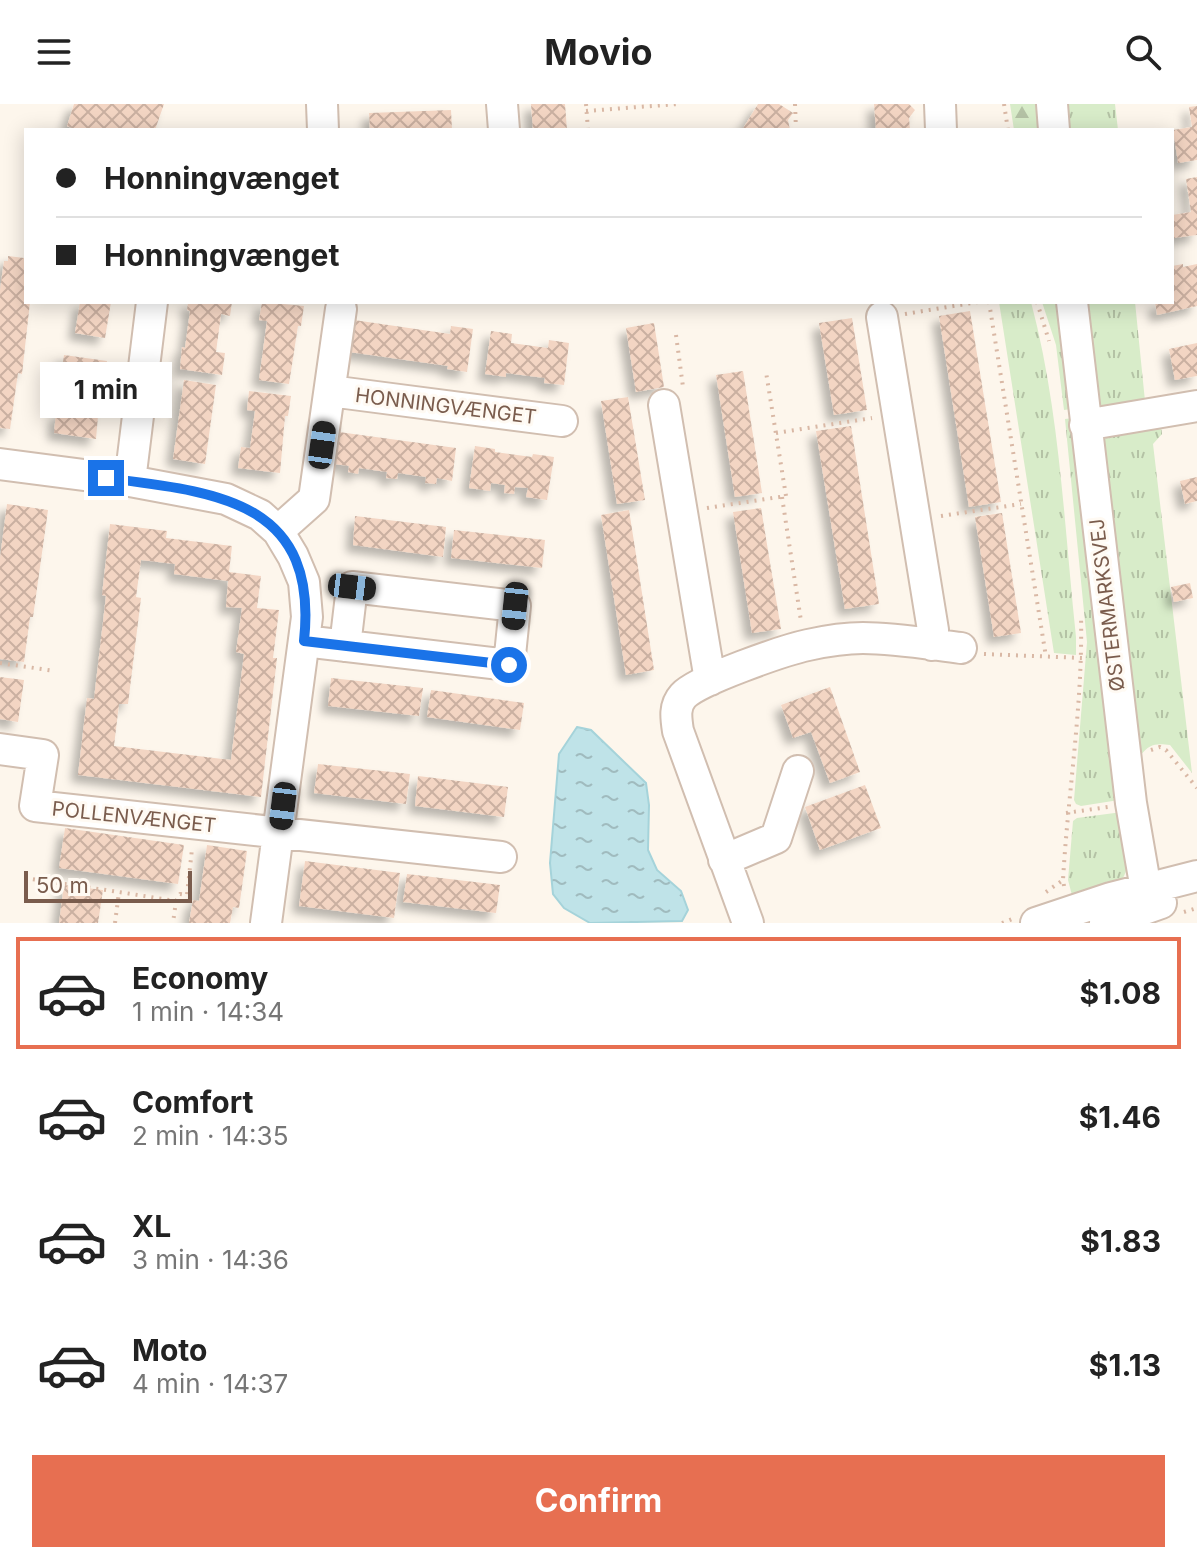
<!DOCTYPE html>
<html lang="en">
<head>
<meta charset="utf-8">
<style>
	:root { --surface:#fff; --page:#f2f2f2; --text:#222; --muted:#767676; --line:#e0e0e0; --accent:#e76f51 }
	body { margin:0; font-family:Inter,sans-serif; background:var(--page); color:var(--text); height:100vh; display:flex; flex-direction:column; font-size:30px; white-space:nowrap }
	* { box-sizing:border-box; margin:0 }
	p { font-size:26px; color:var(--muted) }
	.icon { flex:none; width:44px; height:44px; fill:none; stroke:currentColor; stroke-width:2; stroke-linecap:round; stroke-linejoin:round }
	.map { position:relative; height:819px; overflow:hidden }
	.drawer { display:flex; flex-direction:column; background:var(--surface); flex:1 }
	.drawer>* { flex:none }
	.top-card { position:absolute; left:24px; top:24px; width:1150px; height:176px; border-radius:0px; box-shadow:0 4px 20px #0003; display:grid; align-content:center; height:176px; padding:0 32px; background:var(--surface) }
	.scale { position:absolute; left:24px; bottom:20px; width:168px; box-sizing:border-box; padding-left:8px; border:4px solid #7a5c4d; border-top:0; font-size:22px; line-height:28px; white-space:nowrap; color:#7a5c4d; -webkit-text-stroke:6px #fffaf3; paint-order:stroke }
	.end { position:absolute; width:36px; height:36px; margin:-18px; border:10px solid #1a73e8; background:#fff; box-shadow:0 0 0 4px #fff }
	.from { border-radius:50% }
	.bubble { position:absolute; height:56px; border-radius:0px; background:var(--surface); box-shadow:0 4px 20px #0003; font-size:26px; font-weight:700; line-height:56px; text-align:center }
	.car { position:absolute; width:24px; height:48px; margin:-24px -12px; border-radius:10px; box-shadow:0 0 6px 2px #0007; background:linear-gradient(#222 24%,#8ab4d8 0 40%,#222 0 76%,#8ab4d8 0 86%,#222 0) }
	.top-card b { display:flex; align-items:center; gap:28px; height:76px; font-size:30px }
	.top-card b+b { border-top:2px solid var(--line) }
	.top-card i { width:20px; height:20px; background:var(--text) }
	ul { padding:14px 0 0; list-style:none }
	li { display:flex; align-items:center; gap:24px; height:112px; margin:0 16px 12px; padding:0 16px; border:4px solid transparent; border-radius:0px }
	li div { flex:1 }
	li b { display:block; font-size:30px }
	li em { font-style:normal; font-weight:700 }
	li.selected { border-color:var(--accent) }
	li>.icon { width:72px; height:72px; stroke-width:1.5 }
	.cta { display:flex; gap:16px; margin-top:auto; padding:16px 32px }
	.cta a { flex:1; height:92px; border-radius:0px; background:var(--accent); color:#fff; font-size:32px; font-weight:700; line-height:92px; text-align:center }
	header { display:flex; justify-content:space-between; align-items:center; height:104px; padding:0 32px; background:var(--surface); font-size:36px; font-weight:700 }
	.map>svg:first-child { display:block }
	.grass { fill:url(#grass-tufts) }
	.forest { fill:url(#forest-firs) }
	.water { fill:url(#water-ripples); stroke:#a5d3da; stroke-width:2 }
	.building { fill:url(#building-cross-hatch); fill-rule:evenodd; filter:url(#shadow) }
	.lines { fill:none; stroke-linecap:round; stroke-linejoin:round }
	.minor-casing { stroke:#d1beb0; stroke-width:34 }
	.path { stroke:#d9b8a5; stroke-width:4; stroke-dasharray:2 6; stroke-linecap:butt }
	.minor { stroke:#fff; stroke-width:30 }
	.route { stroke:#1a73e8; stroke-width:10 }
	.labels { text-anchor:middle; stroke-width:6; stroke-linejoin:round; paint-order:stroke }
	.street-label { font-size:20px; fill:#7a5c4d; stroke:#fffaf3 }
</style>
</head>
<body>
<header><svg class="icon" aria-label="menu" viewBox="0 0 24 24"><path d="M4 6h16M4 12h16M4 18h16"/></svg>Movio<svg class="icon" aria-label="search" viewBox="0 0 24 24"><circle cx="10" cy="10" r="6"/><path d="M15 15l6 6"/></svg></header>
<div class="map">
<svg width="1197" height="819" viewBox="0 0 1197 819">
	<defs>
		<pattern id="grass-tufts" width="24" height="20" patternUnits="userSpaceOnUse" patternTransform="scale(2)"><rect width="24" height="20" fill="#d8ecc9"/><path d="M3 7l-1-3M5 7V3M7 7l1-3M15 17l-1-3M17 17v-4M19 17l1-3" fill="none" stroke="#b4c2a5"/></pattern>
		<pattern id="forest-firs" width="22" height="20" patternUnits="userSpaceOnUse" patternTransform="scale(2)"><rect width="22" height="20" fill="#d8ecc9"/><path d="M5 1l3.5 6h-7zM16 11l3.5 6h-7z" fill="#b4c2a5"/></pattern>
		<pattern id="water-ripples" width="26" height="14" patternUnits="userSpaceOnUse" patternTransform="scale(2)"><rect width="26" height="14" fill="#bfe3e8"/><path d="M2 4q2-2 4 0t4 0M15 11q2-2 4 0t4 0" fill="none" stroke="#a0bbbe"/></pattern>
		<pattern id="building-cross-hatch" width="8" height="8" patternUnits="userSpaceOnUse" patternTransform="scale(2)"><rect width="8" height="8" fill="#f3d5c3"/><path d="M0 0l8 8M0 8l8-8" fill="none" stroke="#cab0a1"/></pattern>
		<filter id="shadow"><feDropShadow dx="-7" dy="7" stdDeviation="4" flood-color="#0004"/></filter>
	</defs>
	<rect width="100%" height="100%" fill="#fdf6ec"/>
	<path class="grass" d="M1064,0H1115L1118,26H1066Z
		M999,198H1031C1060,307 1064,421 1076,533V551L1054,549Z
		M1042,198H1059L1071,305L1064,306L1056,241Z
		M1083,198H1135L1145,297L1102,305L1092,297Z
		M1073,314L1119,696L1081,702L1076,700L1074,696L1087,538L1065,315Z
		M1161,321L1162,330L1153,340L1192,669L1170,641C1156,639 1149,640 1140,652L1099,341L1112,328Z
		M1122,708C1125,730 1137,765 1116,782C1105,790 1087,794 1074,799L1068,776L1073,717L1077,714Z"/>
	<path class="forest" d="M1010,0H1040L1042,26H1014Z"/>
	<path class="water" d="M577,623L591,626L646,679L649,701L648,746L657,766L681,787L688,806L682,817L590,819L564,804L553,790L550,759L559,650Z"/>
	<path class="building" d="M74,0H164L155,26H77L67,22Z
		M531,0H565L567,26H533Z
		M758,0H779L793,9L788,16L790,26H742Z
		M874,0H909L915,6L909,14L910,26H876Z
		M1197,2V56L1178,59L1173,26L1192,23L1189,3Z
		M451,6L452,26H370L369,9Z
		M1197,73V131L1174,134L1172,111L1191,108L1186,75Z
		M8,152L24,154L26,198H30L22,270L18,269L10,325L0,324V186L4,157H8Z
		M1183,160V163L1197,160V202L1157,211L1155,198H1172V162Z
		M80,198H111L105,234L75,229Z
		M188,198H232L230,212L221,210L216,248L225,249L222,271L180,265L182,243L185,244L190,207L187,206Z
		M262,198L304,202L301,222H298L289,280L259,276L267,217L259,216Z
		M970,207L1001,398L969,403L939,212Z
		M852,214L867,306L834,311L819,219Z
		M354,216L450,230L451,222L473,225L467,268L447,265L448,262L349,248Z
		M654,219L664,283L636,288L626,224Z
		M491,227L512,230L511,239L548,244L549,236L569,239L564,281L544,279L545,274L506,269V273L485,270Z
		M1197,239V272L1175,276L1169,245Z
		M64,251L107,257L104,277H101L96,335L54,329L56,309L65,310L64,308L67,307L70,272L61,271Z
		M743,267L762,389L735,393L716,271Z
		M184,276L216,281L205,360L173,355Z
		M249,287L291,292L288,312H285L280,369L238,364L241,343L250,344L255,307L247,306Z
		M628,293L645,396L617,400L601,297Z
		M851,322L879,500L845,505L816,327Z
		M339,328L456,344L452,377L437,374L436,380L425,379L426,373L398,369L397,375L386,374L387,368L359,364L358,370L348,368L349,362L334,360Z
		M475,342L495,345V348L532,353L533,350L554,353L547,396L526,393L528,384L515,383L514,390L504,389L505,381L491,379L490,387L469,384Z
		M1197,373V397L1185,400L1180,377Z
		M7,400L48,406L33,513H30L24,558L0,555V454Z
		M761,404L781,525L752,529L733,408Z
		M629,406L654,566L626,571L601,411Z
		M1002,409L1021,529L994,533L975,413Z
		M355,412L446,423L443,453L353,441Z
		M110,420L167,427L166,434L232,442L229,468L261,472L257,504L279,506L273,554H277L261,693L78,671L87,594L94,595L106,492L102,491ZM141,456L175,460L174,470L228,477L226,503L242,504L236,548L244,550L231,656L114,642L119,600H128L141,494L136,493Z
		M454,426L545,436L542,464L451,454Z
		M1190,479L1193,494L1174,498L1171,483Z
		M0,573L24,576L18,618L0,615Z
		M331,574L423,584L419,612L328,602Z
		M830,583L860,668L830,679L811,628L793,634L781,601Z
		M431,586L524,599L520,626L427,613Z
		M318,660L410,670L406,700L314,689Z
		M418,672L508,683L504,713L415,702Z
		M865,681L881,724L820,746L805,703Z
		M65,724L184,741L178,780L59,764Z
		M207,741L247,747L239,804L233,803L230,819H189L193,796L199,797Z
		M305,757L400,769L394,814L299,802Z
		M407,770L500,781L496,809L403,798Z
		M64,781L103,786L98,819H59Z"/>
	<g class="lines">
		<g class="minor-casing">
			<path id="minor" d="M322,0L323,26
				M502,0L504,26
				M940,0L941,26
				M1052,0L1054,26
				M1072,198L1131,699L1149,803
				M882,213L933,526L932,541
				M330,287L562,317
				M664,301L710,576
				M1085,321L1197,302
				M0,360L130,377L226,395L260,411L278,427L293,452L304,478L307,513L266,819
				M130,377L152,198
				M278,427L314,395L341,205
				M304,537L509,561L515,502L352,483L345,542
				M0,645L43,651L35,702L501,753
				M724,756L776,734L798,667
				M748,819L678,627C676,614 674,602 683,592C697,576 785,546 808,541C826,537 844,534 863,534C895,534 929,540 961,544
				M1036,819L1111,794L1197,772
				M1105,819L1161,799"/>
		</g>
		<path class="path" d="M586,0L588,26
			M795,0L796,26
			M1004,0L1008,26
			M586,7L678,0
			M989,198L1046,553
			M1037,198L1049,237
			M905,210L978,198
			M676,231L683,283
			M776,329L872,314
			M782,393L801,517
			M707,404L786,392L766,268
			M941,412L1021,400
			M984,550L1082,554
			M0,559L55,567
			M1151,646L1160,643L1166,646L1197,684
			M1066,709L1108,703
			M25,774L119,788
			M1064,782L1063,776C1068,688 1083,600 1081,512
			M1046,788L1063,776
			M176,797L180,790L187,791L192,745
			M1184,808L1197,804
			M115,819L119,788L176,797L173,819
			M1002,819L1012,815"/>
		<use href="#minor" class="minor"/>
	</g>
	<g class="lines">
		<path class="route" d="M106,374C216,388 319,396 304,537L509,561"/>
	</g>
	<g class="labels">
		<g class="street-label">
			<text transform="translate(446 302) rotate(7)" y="7">HONNINGVÆNGET</text>
			<text transform="translate(1107 501) rotate(-97)" y="7">ØSTERMARKSVEJ</text>
			<text transform="translate(134 713) rotate(6)" y="7">POLLENVÆNGET</text>
		</g>
	</g>
</svg>
<div class="scale">50 m</div>
<i class="end from" style="left:509px;top:561px"></i>
<i class="end" style="left:106px;top:374px"></i>
<div class="bubble" style="left:40px;top:258px;width:132px">1 min</div>
<i class="car" style="left:322px;top:341px;rotate:8deg"></i>
<i class="car" style="left:352px;top:483px;rotate:97deg"></i>
<i class="car" style="left:515px;top:502px;rotate:186deg"></i>
<i class="car" style="left:283px;top:702px;rotate:187deg"></i>
<div class="top-card">
<b><i class="from"></i>Honningvænget</b>
<b><i></i>Honningvænget</b>
</div>
</div>
<section class="drawer">
<ul>
<li class="selected"><svg class="icon" aria-label="car" viewBox="0 0 24 24"><path d="M5 17H2v-5l4-1 3-4h7l3 4 3 1v5h-3M9 17h6M6 11h13"/><circle cx="7" cy="17" r="2"/><circle cx="17" cy="17" r="2"/></svg><div><b>Economy</b><p>1 min · 14:34</p></div><em>$1.08</em></li>
<li><svg class="icon" aria-label="car" viewBox="0 0 24 24"><path d="M5 17H2v-5l4-1 3-4h7l3 4 3 1v5h-3M9 17h6M6 11h13"/><circle cx="7" cy="17" r="2"/><circle cx="17" cy="17" r="2"/></svg><div><b>Comfort</b><p>2 min · 14:35</p></div><em>$1.46</em></li>
<li><svg class="icon" aria-label="car" viewBox="0 0 24 24"><path d="M5 17H2v-5l4-1 3-4h7l3 4 3 1v5h-3M9 17h6M6 11h13"/><circle cx="7" cy="17" r="2"/><circle cx="17" cy="17" r="2"/></svg><div><b>XL</b><p>3 min · 14:36</p></div><em>$1.83</em></li>
<li><svg class="icon" aria-label="car" viewBox="0 0 24 24"><path d="M5 17H2v-5l4-1 3-4h7l3 4 3 1v5h-3M9 17h6M6 11h13"/><circle cx="7" cy="17" r="2"/><circle cx="17" cy="17" r="2"/></svg><div><b>Moto</b><p>4 min · 14:37</p></div><em>$1.13</em></li>
</ul>
<div class="cta"><a>Confirm</a></div>
</section>
</body>
</html>
